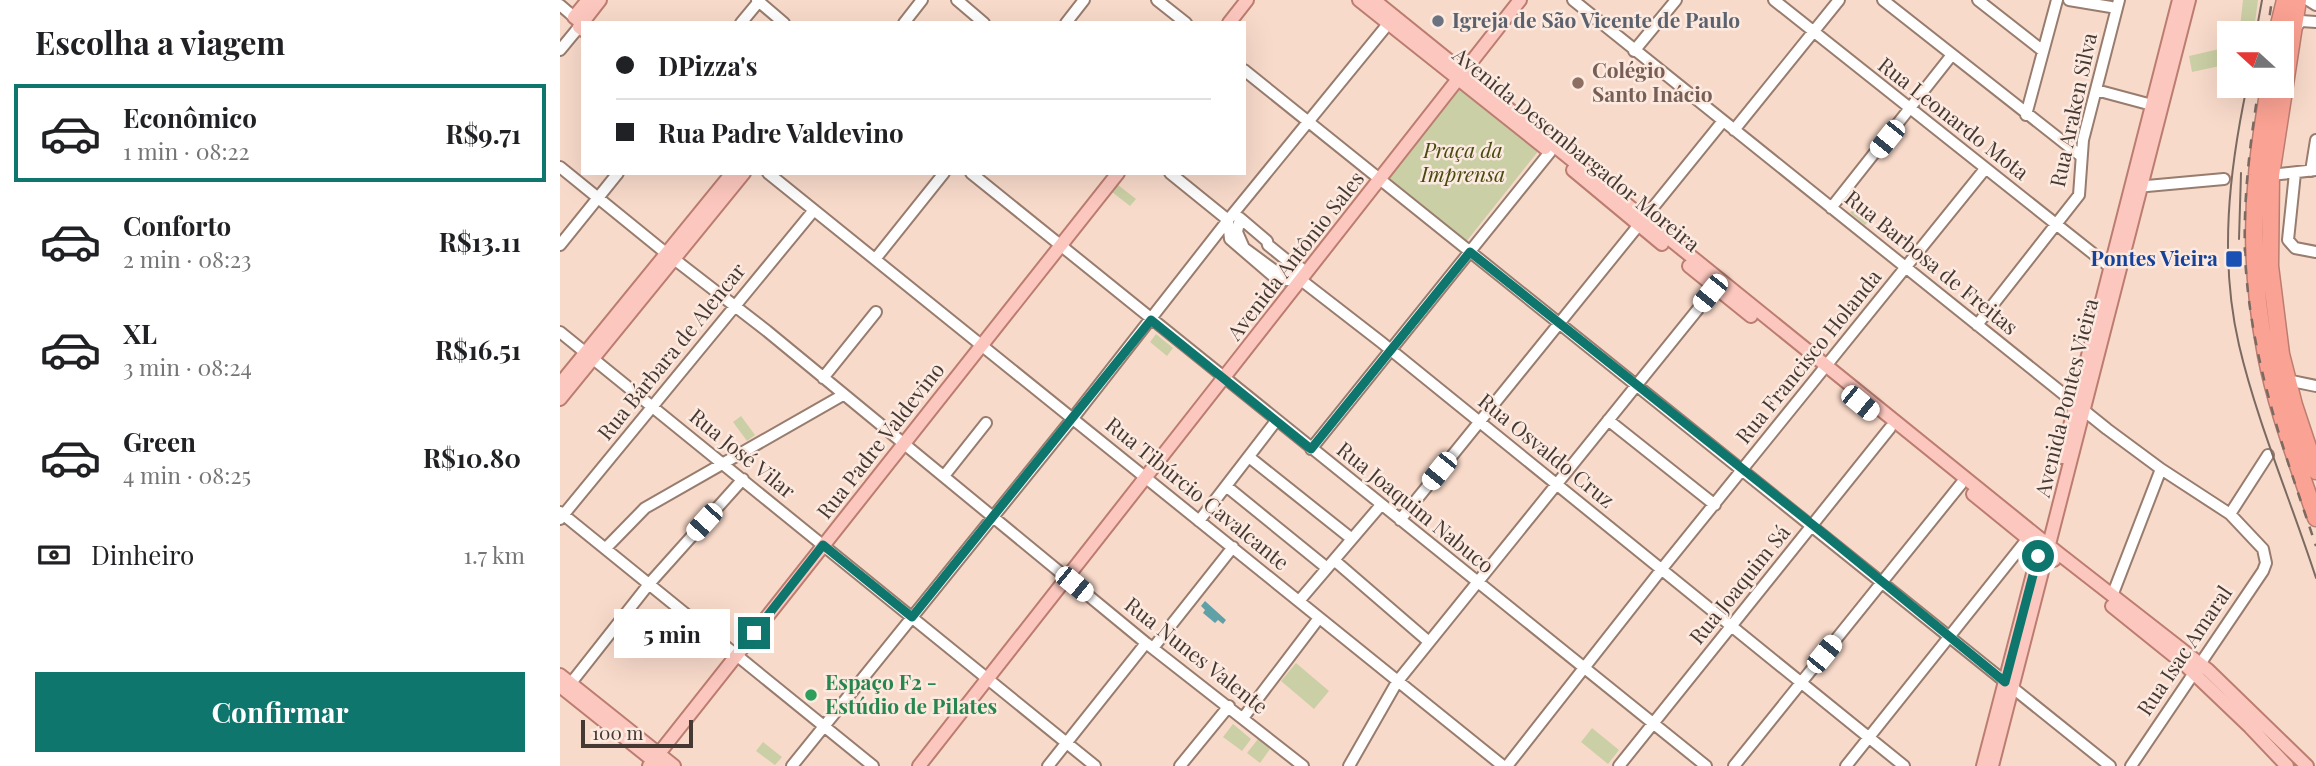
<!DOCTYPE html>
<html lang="pt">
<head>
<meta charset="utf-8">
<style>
	:root { --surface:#fff; --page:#f6f6f6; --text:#202124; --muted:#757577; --line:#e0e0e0; --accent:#0f766e }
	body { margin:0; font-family:"Playfair Display",serif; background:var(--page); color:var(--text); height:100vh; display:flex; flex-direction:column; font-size:26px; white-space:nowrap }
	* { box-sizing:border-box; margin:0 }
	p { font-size:23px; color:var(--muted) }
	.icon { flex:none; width:38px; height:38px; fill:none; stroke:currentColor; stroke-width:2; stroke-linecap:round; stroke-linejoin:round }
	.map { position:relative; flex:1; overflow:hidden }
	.drawer { display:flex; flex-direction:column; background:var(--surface); width:560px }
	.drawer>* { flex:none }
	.guide { position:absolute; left:21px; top:21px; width:665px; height:154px; border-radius:0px; box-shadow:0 7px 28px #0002; display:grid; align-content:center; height:154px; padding:0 35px; background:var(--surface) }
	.needle { width:46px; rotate:291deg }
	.controls { position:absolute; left:1657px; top:21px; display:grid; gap:14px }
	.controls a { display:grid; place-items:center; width:77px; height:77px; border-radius:0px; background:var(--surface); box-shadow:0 7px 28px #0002; font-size:35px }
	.scale { position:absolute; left:21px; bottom:18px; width:112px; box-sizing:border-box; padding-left:7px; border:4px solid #453933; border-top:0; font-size:19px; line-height:24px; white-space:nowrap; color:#453933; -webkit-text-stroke:5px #fceae0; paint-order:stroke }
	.end { position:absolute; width:32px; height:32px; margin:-16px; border:9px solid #0f766e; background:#fff; box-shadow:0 0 0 4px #fff }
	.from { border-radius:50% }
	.bubble { position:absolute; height:49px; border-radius:0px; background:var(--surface); box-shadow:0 7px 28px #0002; font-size:23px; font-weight:700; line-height:49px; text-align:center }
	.car { position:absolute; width:21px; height:42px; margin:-21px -10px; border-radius:9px; box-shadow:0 0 5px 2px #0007; background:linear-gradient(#fff 24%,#345 0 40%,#fff 0 76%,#345 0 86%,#fff 0) }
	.guide b { display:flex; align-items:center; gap:24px; height:66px; font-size:26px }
	.guide b+b { border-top:2px solid var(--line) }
	.guide i { width:18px; height:18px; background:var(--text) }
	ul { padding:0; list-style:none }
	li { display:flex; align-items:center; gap:21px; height:98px; margin:0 14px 10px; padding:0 21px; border:4px solid transparent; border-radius:0px }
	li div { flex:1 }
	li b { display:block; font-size:26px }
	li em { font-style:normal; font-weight:700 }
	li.selected { border-color:var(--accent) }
	li>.icon { width:63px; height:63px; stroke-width:1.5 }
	h2 { padding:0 35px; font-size:32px; line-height:84px }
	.pay { display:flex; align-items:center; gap:18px; height:77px; padding:0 35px; font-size:26px }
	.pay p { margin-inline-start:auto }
	.primary-button { display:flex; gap:14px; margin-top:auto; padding:14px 35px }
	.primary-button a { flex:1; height:80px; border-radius:0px; background:var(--accent); color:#fff; font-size:28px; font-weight:700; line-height:80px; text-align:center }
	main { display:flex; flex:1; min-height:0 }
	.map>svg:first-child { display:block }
	.green { fill:#cbcfa5 }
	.water { fill:#60a1a8 }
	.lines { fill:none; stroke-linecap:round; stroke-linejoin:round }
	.minor-casing { stroke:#987c6e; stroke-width:14 }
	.major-casing { stroke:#bb7d71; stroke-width:16 }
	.highway-casing { stroke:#bb7d71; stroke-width:19 }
	.minor { stroke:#fff; stroke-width:10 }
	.major { stroke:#fcc7be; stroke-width:12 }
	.highway { stroke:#faa293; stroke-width:16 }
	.tram { stroke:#7b6a61; stroke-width:2 }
	.rail { stroke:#7b6a61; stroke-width:2.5; stroke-dasharray:9 9; stroke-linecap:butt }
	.route { stroke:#0f766e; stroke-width:9 }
	.worship-dot { fill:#6b7280; stroke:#fceae0; stroke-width:2.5 }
	.education-dot { fill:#8d6e63; stroke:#fceae0; stroke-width:2.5 }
	.transit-dot { fill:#1a4fb4; stroke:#fceae0; stroke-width:2.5 }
	.leisure-dot { fill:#2e9e5b; stroke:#fceae0; stroke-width:2.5 }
	.labels { text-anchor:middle; stroke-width:5; stroke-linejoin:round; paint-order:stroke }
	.worship-label { font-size:21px; font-weight:bold; fill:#5b616d; stroke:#fceae0; text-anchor:start }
	.education-label { font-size:21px; font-weight:bold; fill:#785e54; stroke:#fceae0; text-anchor:start }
	.street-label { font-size:21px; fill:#453933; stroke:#fceae0 }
	.park-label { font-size:21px; font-style:italic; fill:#474a0f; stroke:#fceae0 }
	.transit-label { font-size:21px; font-weight:bold; fill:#164399; stroke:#fceae0; text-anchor:end }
	.leisure-label { font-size:21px; font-weight:bold; fill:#27864d; stroke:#fceae0; text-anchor:start }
</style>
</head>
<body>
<main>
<section class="drawer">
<h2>Escolha a viagem</h2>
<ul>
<li class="selected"><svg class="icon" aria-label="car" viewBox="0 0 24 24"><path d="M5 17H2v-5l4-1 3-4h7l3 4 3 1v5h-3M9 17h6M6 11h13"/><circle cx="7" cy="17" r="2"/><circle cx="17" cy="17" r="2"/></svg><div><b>Econômico</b><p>1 min · 08:22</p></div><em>R$9.71</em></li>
<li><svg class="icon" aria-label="car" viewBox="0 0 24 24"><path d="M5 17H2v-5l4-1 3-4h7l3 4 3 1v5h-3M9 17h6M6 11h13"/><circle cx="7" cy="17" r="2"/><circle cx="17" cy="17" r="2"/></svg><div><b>Conforto</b><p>2 min · 08:23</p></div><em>R$13.11</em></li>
<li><svg class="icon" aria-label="car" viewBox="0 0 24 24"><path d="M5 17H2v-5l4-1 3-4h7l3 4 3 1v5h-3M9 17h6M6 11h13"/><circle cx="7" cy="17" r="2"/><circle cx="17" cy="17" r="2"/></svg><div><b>XL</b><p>3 min · 08:24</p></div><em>R$16.51</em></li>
<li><svg class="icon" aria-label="car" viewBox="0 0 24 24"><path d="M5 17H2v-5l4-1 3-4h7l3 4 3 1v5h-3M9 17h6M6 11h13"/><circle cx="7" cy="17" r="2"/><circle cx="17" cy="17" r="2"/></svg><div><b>Green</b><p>4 min · 08:25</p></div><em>R$10.80</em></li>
</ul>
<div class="pay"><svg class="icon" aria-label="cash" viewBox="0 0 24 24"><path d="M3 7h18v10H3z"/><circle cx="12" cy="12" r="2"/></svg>Dinheiro<p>1.7 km</p></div>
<div class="primary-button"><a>Confirmar</a></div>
</section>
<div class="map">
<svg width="1756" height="766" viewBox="0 0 1756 766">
	<rect width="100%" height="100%" fill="#f8daca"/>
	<path class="green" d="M1683,0H1698L1694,30L1679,28L1680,33H1670L1669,64L1632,72L1629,56L1668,47L1664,28L1678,25L1680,27Z
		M900,84L980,149L906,242L826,177Z
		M558,185L576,199L570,206L552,192Z
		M1297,204L1313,216L1305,225L1290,213Z
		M596,334L613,348L607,356L590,342Z
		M181,416L195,435L187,441L173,422Z
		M736,663L769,691L754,709L721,681Z
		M673,724L691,739L682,751L663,737Z
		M1032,728L1059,750L1048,764L1021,742Z
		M698,739L710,749L700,763L687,753Z
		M203,742L222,757L215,765L196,751Z"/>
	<path class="water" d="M645,601L666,620L663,624L658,620L655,623L643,613L645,610L641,606Z"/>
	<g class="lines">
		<g class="minor-casing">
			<path id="minor" d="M197,0L224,23
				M397,0L424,23
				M597,0L626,23
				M1013,0L1547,429L1601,469L1670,514L1703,549L1706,563L1703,571L1571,766
				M1214,0L1550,267
				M1323,0L1521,156
				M1418,0L1483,51
				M1509,0L1551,7
				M1748,0L1756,5
				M0,5L14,17
				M181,23L200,0
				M344,23L362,0
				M506,23L524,0
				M1734,30L1741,21L1756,22
				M0,50L19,27
				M1074,51L1116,0
				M684,70L1550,766
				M1536,90L1592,105
				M1466,115L1497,0
				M1174,130L1279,0
				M0,167L107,254
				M1751,171L1756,140
				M208,173L943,766
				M411,173L1146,766
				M610,173L668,220
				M1735,173L1728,240L1735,248L1756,252
				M1711,175L1756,170
				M1576,187L1664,179
				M1271,208L1391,56
				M680,218L707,241L708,245L729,262L741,268L740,271L730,275L718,273L684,248L677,232Z
				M668,220L670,239L713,276L726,280H741L821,342L1344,766
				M0,245L58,173
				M316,258L384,173
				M114,259L207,331L586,643L743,766
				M1417,325L1519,195L1523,140L1559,0
				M0,332L535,766
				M263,378L316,312
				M1727,380L1756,386
				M1048,420L1155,505
				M751,449L990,152
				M689,457L792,539
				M384,476L426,423
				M666,486L767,568
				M0,512L313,766
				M1670,514L1708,455
				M0,519L254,210
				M840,520L1163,121
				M639,521L716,421
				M46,548L85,508L283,395
				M774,560L869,642
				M1552,596L1601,469
				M739,601L821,505
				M593,648L673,547
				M11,683L89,584L183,479
				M683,718L759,618
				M232,766L517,413L668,220L828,24
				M488,766L586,643
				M620,766L669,706
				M789,766L837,682L1155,288
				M947,766L1101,570L1425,169
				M1059,766L1330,428
				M1174,766L1401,484
				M1286,766L1472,533"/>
		</g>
		<g class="major-casing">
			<path id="major" d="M799,0L985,148
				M814,0L1498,553L1648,670L1747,766
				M22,23L14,17L28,0
				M669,23L687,0
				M23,30L19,27L40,0
				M1013,170L1102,244
				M1129,266L1191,316
				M0,384L172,173
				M0,399L184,173
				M1502,457L1619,0
				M1413,494L1494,560
				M1552,606L1624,664L1690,727L1727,766
				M0,675L114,766
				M0,686L100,766
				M89,766L558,173
				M359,766L960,0
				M1423,766L1481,543
				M1432,766L1629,0"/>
		</g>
		<g class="highway-casing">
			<path id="highway" d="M1738,0L1711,175L1710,266L1721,354L1734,405L1756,471
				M1717,33L1725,0
				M1709,86C1705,115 1699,145 1697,175C1691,234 1695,297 1706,355C1717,411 1738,464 1756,518"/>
		</g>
		<use href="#minor" class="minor"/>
		<use href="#major" class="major"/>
		<use href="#highway" class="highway"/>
		<path class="tram" d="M1696,33L1702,0
			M1687,86C1669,171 1659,259 1679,345C1697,422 1731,501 1756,578
			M1679,239L1681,173"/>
		<path class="rail" d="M1707,33L1712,0
			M1699,86C1690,142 1683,199 1685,256C1690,358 1724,451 1756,546"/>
	</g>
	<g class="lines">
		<path class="route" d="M194,633L263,545L352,617L591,320L751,449L910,252L1253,525L1445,682L1478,556"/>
	</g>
	<circle class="worship-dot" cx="878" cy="21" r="7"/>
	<circle class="education-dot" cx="1018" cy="83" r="7"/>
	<rect class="transit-dot" x="1665" y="250" width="18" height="18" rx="3.5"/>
	<circle class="leisure-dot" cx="251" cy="695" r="7"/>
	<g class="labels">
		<g class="worship-label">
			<text x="892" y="28">Igreja de São Vicente de Paulo</text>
		</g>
		<g class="education-label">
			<text x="1032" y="78">Colégio<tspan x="1032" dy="24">Santo Inácio</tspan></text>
		</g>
		<g class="street-label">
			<text transform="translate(1514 110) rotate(-78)" y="7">Rua Araken Silva</text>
			<text transform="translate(1393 119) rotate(38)" y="7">Rua Leonardo Mota</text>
			<text transform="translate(1016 150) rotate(39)" y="7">Avenida Desembargador Moreira</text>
			<text transform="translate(736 256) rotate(-52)" y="7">Avenida Antônio Sales</text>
			<text transform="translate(1371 263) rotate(39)" y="7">Rua Barbosa de Freitas</text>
			<text transform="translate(112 352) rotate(-51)" y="7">Rua Bárbara de Alencar</text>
			<text transform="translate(1249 357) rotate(-51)" y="7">Rua Francisco Holanda</text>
			<text transform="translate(1507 398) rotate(-76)" y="7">Avenida Pontes Vieira</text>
			<text transform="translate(321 441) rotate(-52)" y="7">Rua Padre Valdevino</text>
			<text transform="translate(986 451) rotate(39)" y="7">Rua Osvaldo Cruz</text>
			<text transform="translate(182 454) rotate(39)" y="7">Rua José Vilar</text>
			<text transform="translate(637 494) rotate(39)" y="7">Rua Tibúrcio Cavalcante</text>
			<text transform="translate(855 508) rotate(39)" y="7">Rua Joaquim Nabuco</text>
			<text transform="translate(1180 585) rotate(-51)" y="7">Rua Joaquim Sá</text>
			<text transform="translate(1625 651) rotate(-56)" y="7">Rua Isac Amaral</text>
			<text transform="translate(636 656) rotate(38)" y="7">Rua Nunes Valente</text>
		</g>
		<g class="park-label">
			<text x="903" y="158">Praça da<tspan x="903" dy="24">Imprensa</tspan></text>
		</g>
		<g class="transit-label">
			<text x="1658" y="266">Pontes Vieira</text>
		</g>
		<g class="leisure-label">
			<text x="265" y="690">Espaço F2 -<tspan x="265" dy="24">Estúdio de Pilates</tspan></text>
		</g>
	</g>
</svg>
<div class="controls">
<a><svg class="needle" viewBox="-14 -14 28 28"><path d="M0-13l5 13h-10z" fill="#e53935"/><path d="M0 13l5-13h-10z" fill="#757577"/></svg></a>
</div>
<div class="scale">100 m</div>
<i class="end from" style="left:1478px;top:556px"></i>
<i class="end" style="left:194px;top:633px"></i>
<div class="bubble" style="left:54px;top:609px;width:116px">5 min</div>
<i class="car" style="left:1327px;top:139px;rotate:219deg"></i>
<i class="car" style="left:1150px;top:293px;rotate:219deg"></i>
<i class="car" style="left:1300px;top:403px;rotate:129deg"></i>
<i class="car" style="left:879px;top:471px;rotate:219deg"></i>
<i class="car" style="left:144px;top:522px;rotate:222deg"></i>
<i class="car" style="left:514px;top:584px;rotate:129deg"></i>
<i class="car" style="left:1264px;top:654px;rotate:39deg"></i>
<div class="guide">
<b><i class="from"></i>DPizza's</b>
<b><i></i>Rua Padre Valdevino</b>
</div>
</div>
</main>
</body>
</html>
